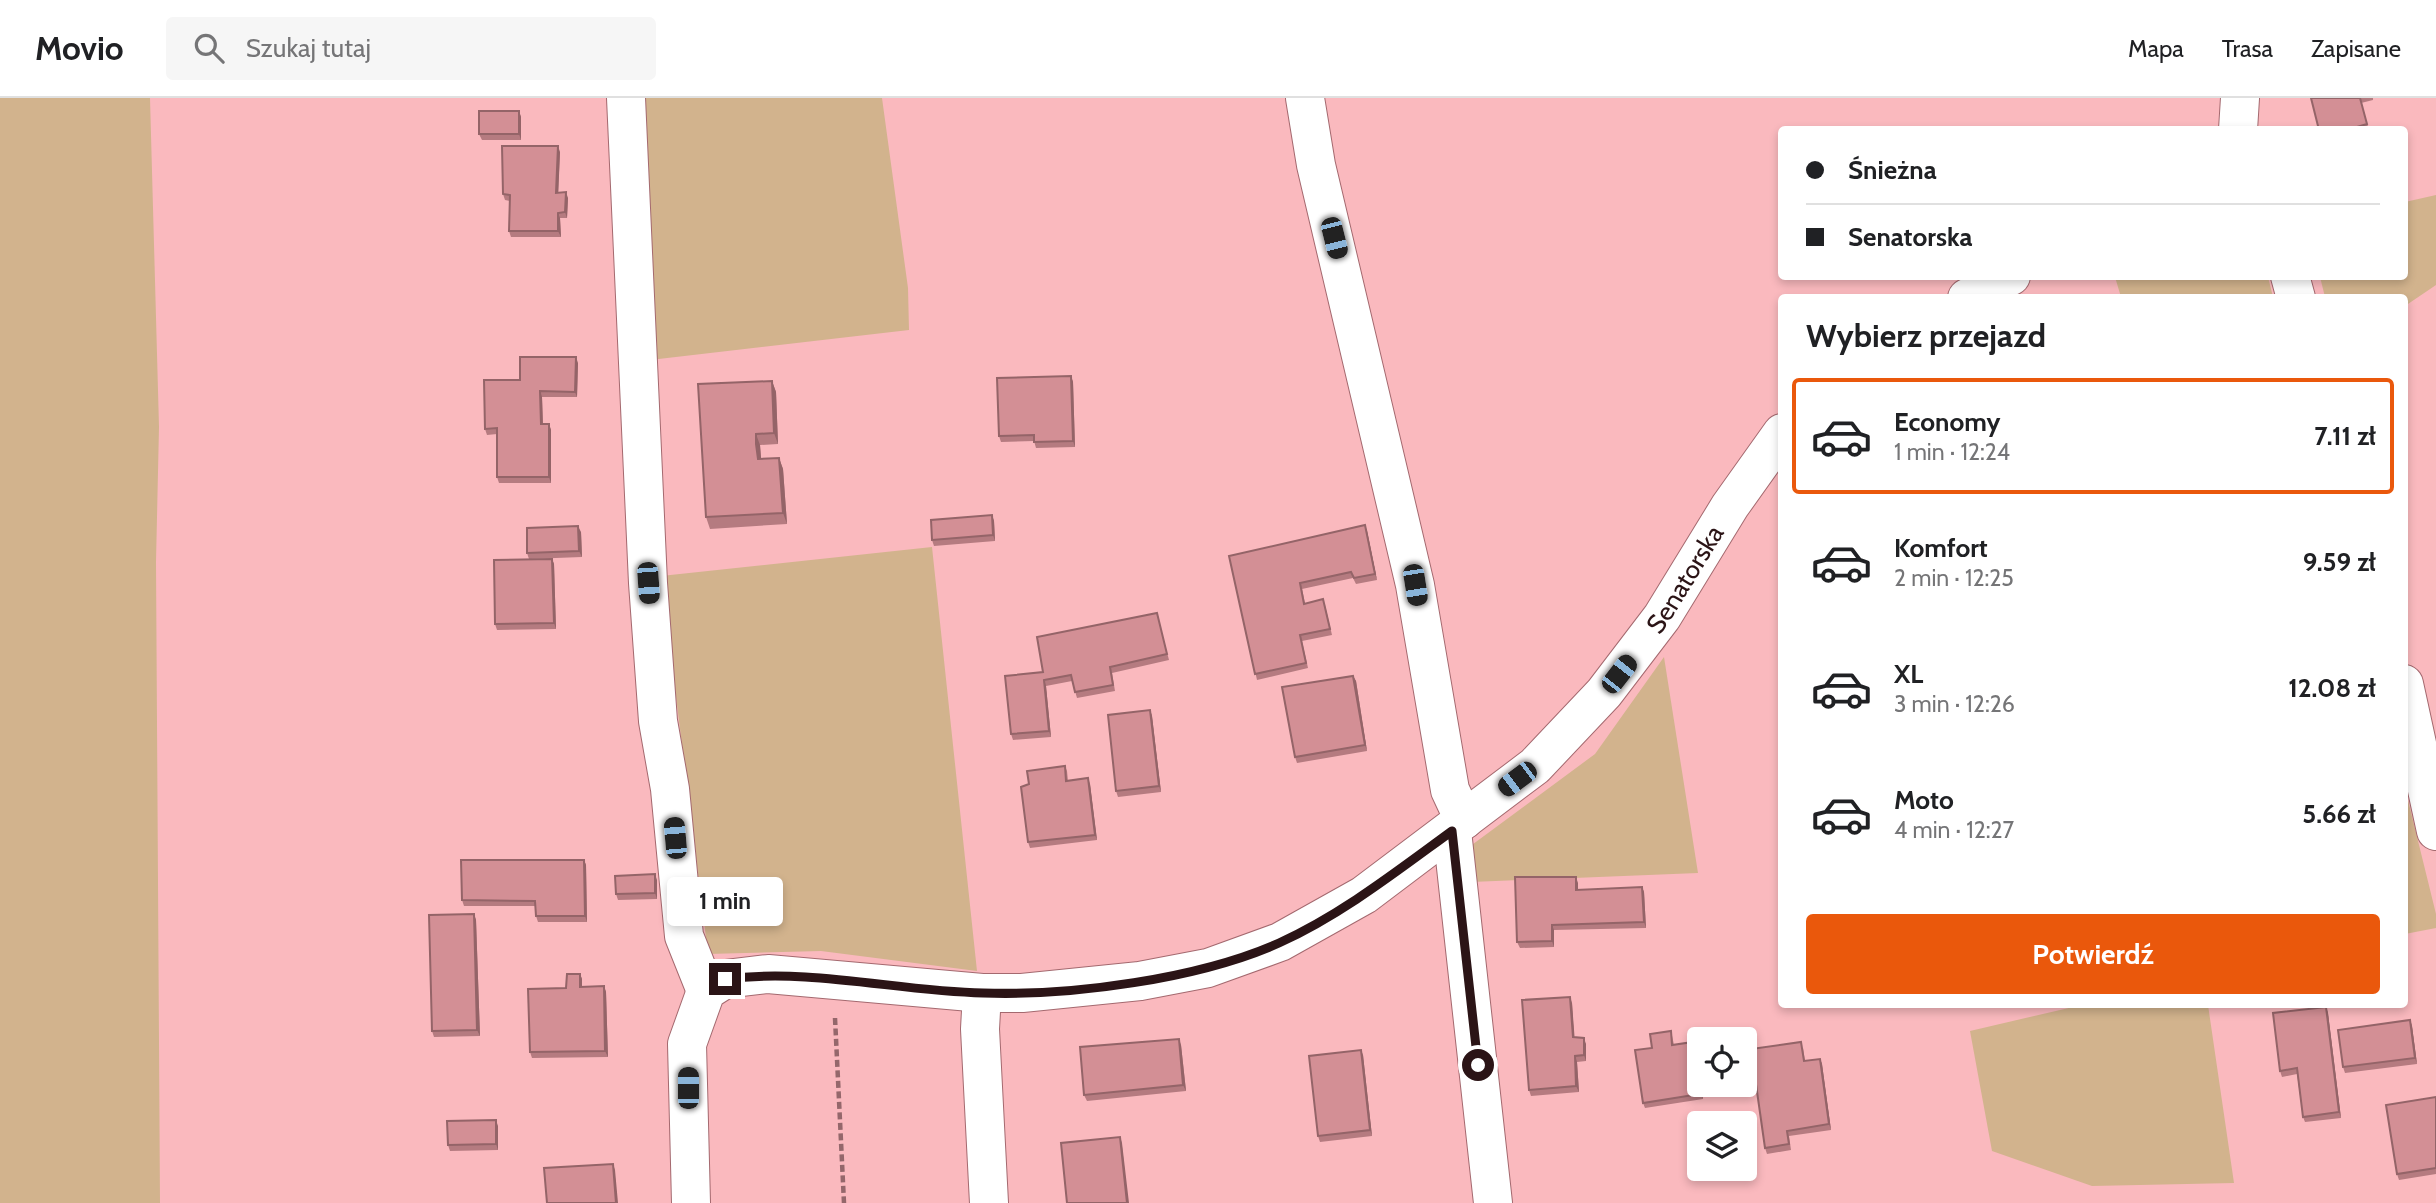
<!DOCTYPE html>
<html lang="pl">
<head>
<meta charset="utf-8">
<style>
	:root { --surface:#fff; --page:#f6f6f6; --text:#202124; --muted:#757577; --line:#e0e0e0; --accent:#ea580c }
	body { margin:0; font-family:Cabin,sans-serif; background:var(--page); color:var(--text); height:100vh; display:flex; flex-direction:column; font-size:26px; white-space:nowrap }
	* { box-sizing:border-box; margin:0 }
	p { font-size:23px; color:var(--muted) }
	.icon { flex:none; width:38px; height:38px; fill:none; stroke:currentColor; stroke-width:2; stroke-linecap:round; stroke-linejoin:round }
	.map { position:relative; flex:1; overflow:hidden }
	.panel { position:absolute; left:1778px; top:196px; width:630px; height:714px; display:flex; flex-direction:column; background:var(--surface); border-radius:7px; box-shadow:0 4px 10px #0003 }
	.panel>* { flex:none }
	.guide { position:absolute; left:1778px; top:28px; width:630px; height:154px; border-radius:7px; box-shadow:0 4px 10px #0003; display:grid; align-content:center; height:154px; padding:0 28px; background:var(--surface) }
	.tools { position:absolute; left:1687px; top:929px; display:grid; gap:14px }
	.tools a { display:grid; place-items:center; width:70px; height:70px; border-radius:7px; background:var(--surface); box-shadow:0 4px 10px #0003; font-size:35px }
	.end { position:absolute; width:32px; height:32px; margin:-16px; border:9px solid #2b1416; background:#fff; box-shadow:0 0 0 4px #fff }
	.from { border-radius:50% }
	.bubble { position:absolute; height:49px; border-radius:7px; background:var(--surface); box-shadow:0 4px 10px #0003; font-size:23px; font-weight:700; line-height:49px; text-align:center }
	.car { position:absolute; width:21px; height:42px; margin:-21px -10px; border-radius:9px; box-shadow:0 0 5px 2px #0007; background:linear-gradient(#222 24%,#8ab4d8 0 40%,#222 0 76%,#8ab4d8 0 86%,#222 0) }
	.guide b { display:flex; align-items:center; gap:24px; height:66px; font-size:26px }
	.guide b+b { border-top:2px solid var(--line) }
	.guide i { width:18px; height:18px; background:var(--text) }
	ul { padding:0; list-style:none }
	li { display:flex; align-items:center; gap:21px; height:116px; margin:0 14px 10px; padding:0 14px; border:4px solid transparent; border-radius:7px }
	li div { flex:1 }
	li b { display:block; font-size:26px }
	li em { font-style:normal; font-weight:700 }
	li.on { border-color:var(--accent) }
	li>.icon { width:63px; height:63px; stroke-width:1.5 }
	h2 { padding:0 28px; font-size:32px; line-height:84px }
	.cta { display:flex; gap:14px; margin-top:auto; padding:14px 28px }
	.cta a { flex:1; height:80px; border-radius:7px; background:var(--accent); color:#fff; font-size:28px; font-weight:700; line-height:80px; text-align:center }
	header { display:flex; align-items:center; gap:42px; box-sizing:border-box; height:98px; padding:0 35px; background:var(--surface); border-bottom:2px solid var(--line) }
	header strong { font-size:33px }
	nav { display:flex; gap:38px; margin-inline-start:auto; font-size:24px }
	.search { width:490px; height:63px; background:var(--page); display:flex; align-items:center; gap:18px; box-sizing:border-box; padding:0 24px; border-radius:7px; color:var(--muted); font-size:26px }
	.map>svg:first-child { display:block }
	.green { fill:#d2b38d }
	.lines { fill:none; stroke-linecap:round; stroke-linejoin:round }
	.minor-casing { stroke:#a4696f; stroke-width:40 }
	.path { stroke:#94676b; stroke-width:4.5; stroke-dasharray:7 3.5; stroke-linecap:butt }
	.minor { stroke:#fff; stroke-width:38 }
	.wall { fill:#b57b80 }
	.shaded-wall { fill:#946468 }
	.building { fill:#d38f95; stroke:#946468; stroke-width:2 }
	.route { stroke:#2b1416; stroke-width:9 }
	.labels { text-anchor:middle; stroke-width:5; stroke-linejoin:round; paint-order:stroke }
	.street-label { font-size:26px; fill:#2b1416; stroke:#fab9be }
</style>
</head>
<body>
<header>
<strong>Movio</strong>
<div class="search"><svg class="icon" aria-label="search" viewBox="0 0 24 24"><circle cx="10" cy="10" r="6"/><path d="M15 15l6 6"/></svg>Szukaj tutaj</div>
<nav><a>Mapa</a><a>Trasa</a><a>Zapisane</a></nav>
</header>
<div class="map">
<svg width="2436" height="1105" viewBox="0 0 2436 1105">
	<rect width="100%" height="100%" fill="#fab9be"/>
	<path class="green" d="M0,0H150L159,329L156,464L160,1105H0Z
		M641,0H882L908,190L909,232L650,262Z
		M2436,97V187L2405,208L2404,200L2325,199L2320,179L2404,178L2405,104Z
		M2115,179H2268L2273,199H2121Z
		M932,449L977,873L821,853L708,856L661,478Z
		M1664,559L1698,775L1471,784L1465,752L1595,656Z
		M2405,690L2436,816V830L2405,836Z
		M2086,906L2208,907L2234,1085L2092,1088L1992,1053L1970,933Z"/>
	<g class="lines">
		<g class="minor-casing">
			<g id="minor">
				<path d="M626,0L648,485L658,623L670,691L684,838L706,893"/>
				<path d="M1305,0L1316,67L1415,487L1450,692L1464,722"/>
				<path d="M2238,32L2240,0"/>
				<path d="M2290,178L2296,200"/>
				<path d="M1967,200L2011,178"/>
				<path d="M2404,586L2436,733"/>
				<path d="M1452,733L1493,1105"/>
				<path d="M982,895L980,931L989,1105"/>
				<path id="s1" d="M691,1105L687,946L706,893L725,881L768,876L982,895H1022L1140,883L1208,870L1280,844L1364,797L1535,668L1604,595L1662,519L1730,408L1782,335"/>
			</g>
		</g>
		<path class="path" d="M835,920L844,1105"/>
		<use href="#minor" class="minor"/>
	</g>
	<path class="wall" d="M2311,0H2373V2L2361,5L2369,32H2319Z
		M519,13L521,19V42H482L479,36Z
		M560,54L558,95L568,100L567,120H560L561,139H511L509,133L510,103L505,102L503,96Z
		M578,265L577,299H542L543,326H549L551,332V385H499L497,379V336L487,337L485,331L520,282Z
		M1071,278L1073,284L1075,349L1036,350L1034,343L1001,344L999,338Z
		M772,283L776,294L778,346L760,347L761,361L779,360L783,371L787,426L710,431L706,419Z
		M992,417L994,423L995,443L934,448L932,442Z
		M1367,433L1377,482L1356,486L1353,480L1302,491L1305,505L1325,507L1332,537L1302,543L1308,570L1257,582L1229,458Z
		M581,434L582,459L529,461L527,455Z
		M552,461L554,466L556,531L497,532L495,526Z
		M1157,515L1169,562L1112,575L1115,593L1077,600L1072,583L1046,588L1051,639L1013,642L1011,636L1043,574Z
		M1353,578L1356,583L1367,653L1297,665L1295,659Z
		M1150,612L1152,618L1161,694L1118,699L1116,693Z
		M1065,668L1067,673L1068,683L1090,686L1097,742L1030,750L1028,744L1029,686Z
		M584,762L586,767L587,824H538L536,818V808H464L462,802Z
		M657,782V801L618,802L616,796Z
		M1578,785V792L1642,789L1644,794L1646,830L1554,832V849L1520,850L1517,844Z
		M474,816L476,822L480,938L434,939L432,933Z
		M580,876L582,881V889L604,888L606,894L608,959L532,960L530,954L566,890Z
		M1572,905L1574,939L1586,946V963L1577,964L1579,994L1531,998L1529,992Z
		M2326,909L2328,915L2341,1020L2305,1024L2303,1019L2297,976L2282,979L2280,973Z
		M2410,922L2412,928L2417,966L2345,975L2343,969Z
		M1671,933L1674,947L1695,949L1703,1001L1645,1010L1643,1005L1652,950Z
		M1181,947L1186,993L1087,1003L1084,997Z
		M1803,950L1805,963L1820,961L1822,966L1831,1032L1789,1038L1791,1052L1767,1056L1765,1050Z
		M1363,957L1372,1038L1320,1044L1318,1038Z
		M2436,999V1076L2399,1082L2397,1076Z
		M498,1028V1052L450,1053L448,1047Z"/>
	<path class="shaded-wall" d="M519,13L521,19V42L519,36Z
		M558,48L560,54L558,101L556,95Z
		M566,94L568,100L567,120L565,114Z
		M558,115L560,120L561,139L558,133Z
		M576,259L578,265L577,299L575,294Z
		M1071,278L1073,284L1075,349L1073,343Z
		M772,283L776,294L778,346L774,335Z
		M540,293L542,299L543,331L541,326Z
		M549,326L551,332V385L549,379Z
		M756,336L760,347L762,372L758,361Z
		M779,360L783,371L787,426L783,415Z
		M992,417L994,423L995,443L993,437Z
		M1365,427L1367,433L1377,482L1375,476Z
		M578,428L581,434L582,459L579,453Z
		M552,461L554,466L556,531L554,525Z
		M1353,578L1356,583L1367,653L1365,647Z
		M1044,582L1046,588L1051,639L1049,633Z
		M1150,612L1152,618L1161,694L1159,688Z
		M1088,680L1090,686L1097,742L1095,737Z
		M584,762L586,767L587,824L585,818Z
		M655,776L657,782V801L655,795Z
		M1576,779L1578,785V798L1576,792Z
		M1642,789L1644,794L1646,830L1644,824Z
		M474,816L476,822L480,938L477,932Z
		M1552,827L1554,832V849L1552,843Z
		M580,876L582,881V895L580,889Z
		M604,888L606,894L608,959L605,953Z
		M1570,899L1572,905L1575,945L1573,939Z
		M2326,909L2328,915L2341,1020L2339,1014Z
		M2410,922L2412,928L2417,966L2415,960Z
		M1584,940L1586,946V963L1584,957Z
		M1179,941L1181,947L1186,993L1183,987Z
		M1693,944L1695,949L1699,979V987H1700L1703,1001L1700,996Z
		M1361,952L1363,957L1372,1038L1370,1032Z
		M1575,958L1577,964L1579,994L1576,988Z
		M1820,961L1822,966L1831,1032L1829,1026Z
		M496,1022L498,1028V1052L496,1046Z
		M1120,1039L1122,1045L1129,1105H1127Z
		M613,1066L615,1072L618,1105H616Z"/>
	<path class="building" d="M2311,0H2360L2367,26L2347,32H2319Z
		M479,13H519V36H479Z
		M502,48H558L556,95L566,94L565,114L558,115V133H509L510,97L503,96Z
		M520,259H576L575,294L540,293L541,326H549V379H497V330L485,331L484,282H520Z
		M1071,278L1073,343L1034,344V337L999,338L997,280Z
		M772,283L774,335L756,336V346L758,361L779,360L783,415L706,419L698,286Z
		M992,417L993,437L932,442L931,422Z
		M1365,427L1375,476L1354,480L1351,474L1300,485L1304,506L1323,501L1330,531L1300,537L1306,565L1255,576L1229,458Z
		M578,428L579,453L527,455V430Z
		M552,461L554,525L495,526L494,462Z
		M1157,515L1167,556L1110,569L1113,587L1075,594L1071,577L1044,582L1049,633L1011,636L1005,578L1043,574L1037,539Z
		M1353,578L1365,647L1295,659L1282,589Z
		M1150,612L1159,688L1116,693L1108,617Z
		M1065,668L1066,683L1088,680L1095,737L1028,744L1021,689L1029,686L1027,673Z
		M461,762H584L585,818H536L535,803L462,802Z
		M655,776V795L616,796L615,778Z
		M1515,779H1576V792L1642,789L1644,824L1552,827V843L1517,844Z
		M474,816L477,932L432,933L429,817Z
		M567,876H580V889L604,888L605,953L530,954L528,891L566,890Z
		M1570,899L1573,939L1584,940V957L1575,958L1576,988L1529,992L1522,902Z
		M2326,909L2339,1014L2303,1019L2297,970L2280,973L2273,915Z
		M2410,922L2415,960L2343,969L2338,932Z
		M1671,933L1672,947L1693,944L1700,996L1643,1005L1635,952L1652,950L1650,936Z
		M1179,941L1183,987L1084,997L1080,949Z
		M1801,944L1804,963L1820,961L1829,1026L1787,1033L1789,1046L1765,1050L1751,951Z
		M1361,952L1370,1032L1318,1038L1309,958Z
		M2436,999V1070L2397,1076L2386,1007Z
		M496,1022V1046L448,1047L447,1023Z
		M1120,1039L1127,1105H1067L1061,1045Z
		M613,1066L616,1105H547L544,1070Z"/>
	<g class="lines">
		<path class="route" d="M725,881C812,870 897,893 983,895C1072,898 1198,881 1279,845C1341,817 1397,773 1452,733L1478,967"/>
	</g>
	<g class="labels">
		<g class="street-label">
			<text dy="9" stroke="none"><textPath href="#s1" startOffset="1351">Senatorska</textPath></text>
		</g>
	</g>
</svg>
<div class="tools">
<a><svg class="icon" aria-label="locate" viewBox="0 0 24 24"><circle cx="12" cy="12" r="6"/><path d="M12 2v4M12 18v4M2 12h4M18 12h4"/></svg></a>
<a><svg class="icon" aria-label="layers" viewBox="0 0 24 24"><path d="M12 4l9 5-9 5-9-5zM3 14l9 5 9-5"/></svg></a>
</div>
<i class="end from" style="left:1478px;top:967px"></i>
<i class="end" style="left:725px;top:881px"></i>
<div class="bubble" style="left:667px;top:779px;width:116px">1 min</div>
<i class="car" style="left:1334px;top:140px;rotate:166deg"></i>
<i class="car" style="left:648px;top:485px;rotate:176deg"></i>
<i class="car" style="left:1415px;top:487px;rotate:171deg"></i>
<i class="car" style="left:1619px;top:576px;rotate:38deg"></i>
<i class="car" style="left:1517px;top:681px;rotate:233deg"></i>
<i class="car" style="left:675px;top:740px;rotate:355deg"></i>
<i class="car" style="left:688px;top:990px;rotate:0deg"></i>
<div class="guide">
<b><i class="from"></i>Śnieżna</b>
<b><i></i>Senatorska</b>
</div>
<section class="panel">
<h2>Wybierz przejazd</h2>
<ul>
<li class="on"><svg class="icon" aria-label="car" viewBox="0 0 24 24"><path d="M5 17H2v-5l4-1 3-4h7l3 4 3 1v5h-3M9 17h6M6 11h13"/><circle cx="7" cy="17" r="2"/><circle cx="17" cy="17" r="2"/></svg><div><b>Economy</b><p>1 min · 12:24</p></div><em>7.11 zł</em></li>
<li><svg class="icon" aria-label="car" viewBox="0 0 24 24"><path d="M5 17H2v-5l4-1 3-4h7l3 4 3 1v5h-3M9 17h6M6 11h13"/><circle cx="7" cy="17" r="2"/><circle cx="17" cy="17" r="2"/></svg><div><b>Komfort</b><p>2 min · 12:25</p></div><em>9.59 zł</em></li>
<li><svg class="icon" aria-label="car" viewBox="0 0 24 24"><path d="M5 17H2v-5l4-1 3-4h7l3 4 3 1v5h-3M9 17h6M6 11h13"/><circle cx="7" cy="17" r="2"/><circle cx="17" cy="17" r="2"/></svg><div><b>XL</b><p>3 min · 12:26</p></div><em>12.08 zł</em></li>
<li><svg class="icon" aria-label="car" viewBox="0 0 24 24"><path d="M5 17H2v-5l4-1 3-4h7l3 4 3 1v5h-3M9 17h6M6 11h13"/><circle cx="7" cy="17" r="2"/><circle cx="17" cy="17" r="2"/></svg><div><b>Moto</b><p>4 min · 12:27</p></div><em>5.66 zł</em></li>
</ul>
<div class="cta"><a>Potwierdź</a></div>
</section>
</div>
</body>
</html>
